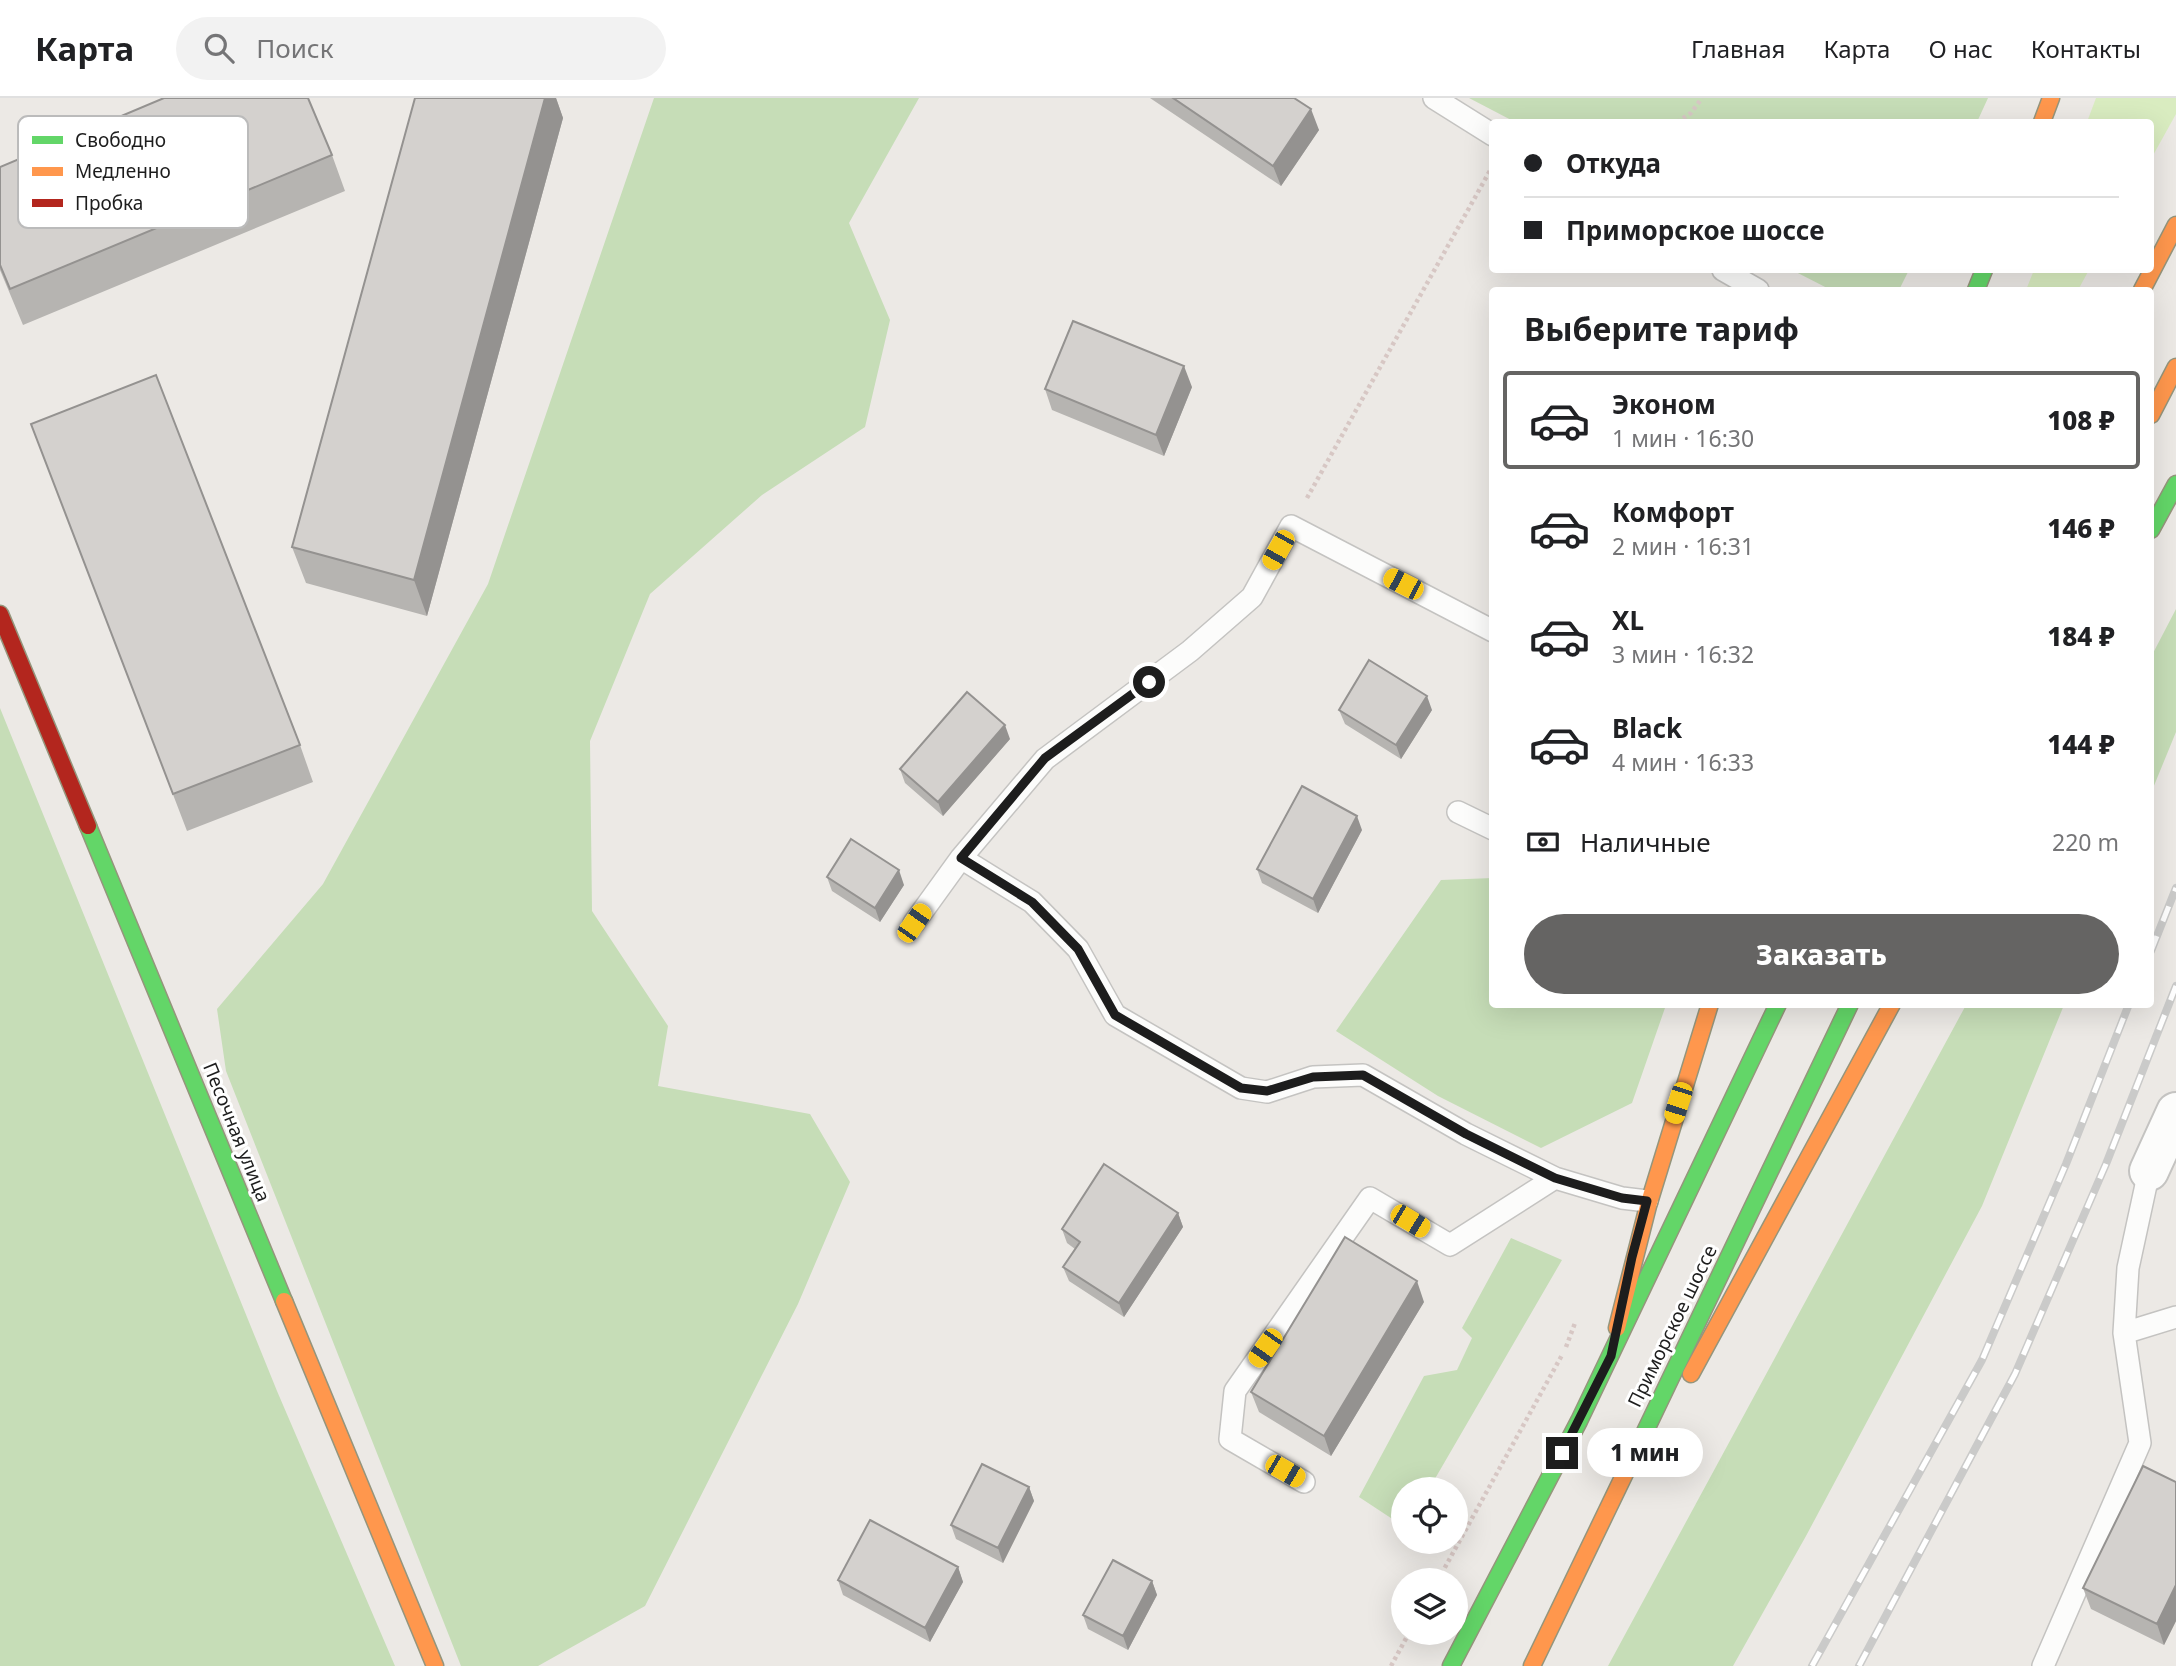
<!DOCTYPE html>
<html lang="ru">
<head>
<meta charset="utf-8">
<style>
	:root { --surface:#fff; --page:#f2f2f2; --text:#202124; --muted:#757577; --line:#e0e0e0; --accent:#656463 }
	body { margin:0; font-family:"Noto Sans",sans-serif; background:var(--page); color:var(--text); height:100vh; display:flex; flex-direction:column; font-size:26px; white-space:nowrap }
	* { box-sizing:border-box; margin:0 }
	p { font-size:23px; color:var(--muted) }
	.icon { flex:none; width:38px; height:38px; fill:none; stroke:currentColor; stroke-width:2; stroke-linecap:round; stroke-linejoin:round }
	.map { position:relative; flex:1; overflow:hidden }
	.sheet { position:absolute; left:1489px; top:189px; width:665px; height:721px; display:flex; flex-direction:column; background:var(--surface); border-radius:7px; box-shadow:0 7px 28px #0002 }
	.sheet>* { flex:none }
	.guide { position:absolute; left:1489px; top:21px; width:665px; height:154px; border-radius:7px; box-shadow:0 7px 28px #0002; display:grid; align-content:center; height:154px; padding:0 35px; background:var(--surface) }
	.buttons { position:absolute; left:1391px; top:1379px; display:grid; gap:14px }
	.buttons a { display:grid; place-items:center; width:77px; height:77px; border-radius:50%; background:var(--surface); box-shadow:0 7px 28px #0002; font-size:35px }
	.end { position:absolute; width:32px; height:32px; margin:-16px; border:9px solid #1d1d1d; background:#fff; box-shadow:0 0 0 4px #fff }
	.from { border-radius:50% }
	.bubble { position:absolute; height:49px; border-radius:24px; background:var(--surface); box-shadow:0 7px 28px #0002; font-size:23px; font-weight:800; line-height:49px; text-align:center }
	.car { position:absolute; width:21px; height:42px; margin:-21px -10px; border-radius:9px; box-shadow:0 0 5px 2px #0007; background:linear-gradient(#f5c518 24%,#345 0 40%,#f5c518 0 76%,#345 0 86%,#f5c518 0) }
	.guide b { display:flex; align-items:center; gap:24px; height:66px; font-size:26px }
	.guide b+b { border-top:2px solid var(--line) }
	.guide i { width:18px; height:18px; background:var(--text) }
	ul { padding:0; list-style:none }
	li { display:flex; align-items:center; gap:21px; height:98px; margin:0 14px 10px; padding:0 21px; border:4px solid transparent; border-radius:7px }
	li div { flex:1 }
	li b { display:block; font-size:26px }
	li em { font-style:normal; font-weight:800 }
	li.on { border-color:var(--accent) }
	li>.icon { width:63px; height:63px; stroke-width:1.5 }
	h2 { padding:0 35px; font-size:32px; line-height:84px }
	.pay { display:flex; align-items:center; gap:18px; height:77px; padding:0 35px; font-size:26px }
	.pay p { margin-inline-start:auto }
	.action { display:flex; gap:14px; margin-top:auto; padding:14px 35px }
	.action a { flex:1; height:80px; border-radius:42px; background:var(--accent); color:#fff; font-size:28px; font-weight:800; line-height:80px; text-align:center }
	header { display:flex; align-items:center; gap:42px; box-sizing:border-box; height:98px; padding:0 35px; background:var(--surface); border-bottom:2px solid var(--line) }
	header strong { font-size:33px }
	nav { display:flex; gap:38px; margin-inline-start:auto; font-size:24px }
	.search { width:490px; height:63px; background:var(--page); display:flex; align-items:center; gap:18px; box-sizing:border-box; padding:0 24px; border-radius:38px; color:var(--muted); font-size:26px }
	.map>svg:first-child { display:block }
	.grass { fill:#d9ecc0 }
	.forest { fill:#c6ddb7 }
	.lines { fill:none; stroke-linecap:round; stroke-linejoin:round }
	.lane-casing { stroke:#c4c3c1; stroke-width:24 }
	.street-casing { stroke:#c4c3c1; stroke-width:42 }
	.fast-casing { stroke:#95957c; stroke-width:19 }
	.slow-casing { stroke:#95957c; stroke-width:19 }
	.jam-casing { stroke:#95957c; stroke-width:19 }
	.path { stroke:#d7c7c4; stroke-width:4.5; stroke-dasharray:3.5 3.5; stroke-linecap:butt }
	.lane { stroke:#fcfcfb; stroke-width:21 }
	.street { stroke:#fcfcfb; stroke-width:38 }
	.fast { stroke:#63d668; stroke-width:16 }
	.slow { stroke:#ff974d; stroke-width:16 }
	.jam { stroke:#b3261e; stroke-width:16 }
	.rail-casing { stroke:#cacac9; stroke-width:8 }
	.rail { stroke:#fff; stroke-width:5; stroke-dasharray:16; stroke-linecap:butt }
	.wall { fill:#b6b4b1 }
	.shaded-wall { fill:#949290 }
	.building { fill:#d4d1ce; stroke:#949290; stroke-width:2 }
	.route { stroke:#1d1d1d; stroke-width:9 }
	.labels { text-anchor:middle; stroke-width:6; stroke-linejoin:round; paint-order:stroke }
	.street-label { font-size:19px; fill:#1d1d1d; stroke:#fff }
	.key { fill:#fff; stroke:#bbb; stroke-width:2 }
	.key-label { font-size:19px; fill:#1d1d1d }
</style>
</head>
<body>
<header>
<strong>Карта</strong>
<div class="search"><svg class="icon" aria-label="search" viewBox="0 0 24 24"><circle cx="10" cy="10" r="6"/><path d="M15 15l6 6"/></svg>Поиск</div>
<nav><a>Главная</a><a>Карта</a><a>О нас</a><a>Контакты</a></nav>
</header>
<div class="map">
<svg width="2176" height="1568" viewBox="0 0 2176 1568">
	<rect width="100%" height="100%" fill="#ece9e5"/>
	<path class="grass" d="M2096,0H2176V16L2151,61V24H2087Z
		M2034,172H2089L2078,192H2026Z"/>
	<path class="forest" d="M654,0H919L849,125L890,222L865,329L762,397L650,496L590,643L592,813L668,928L658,988L810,1016L850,1084L798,1206L645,1508L538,1568H461L226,973L217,911L323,786L488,486Z
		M1469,0H1988L1977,24H1515Z
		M1792,172H1909L1899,192H1831Z
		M2176,511V634L2151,695V559Z
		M0,610L277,1293L395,1568H0Z
		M1493,780V906L1666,907L1632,1005L1541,1050L1438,998L1336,933L1441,782Z
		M1966,907H2064L1982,1108L1806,1438L1733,1568H1608Z
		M1511,1140L1562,1162L1429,1391H1404L1403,1428L1359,1399L1424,1278L1457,1272L1472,1240L1462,1230Z"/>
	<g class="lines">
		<g class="lane-casing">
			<path id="lane" d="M1434,0L1493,37
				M1723,172L1758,192
				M1458,714L1493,731
				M961,760L1032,804L1078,851L1115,917L1241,990L1267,994L1313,979L1363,977L1466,1036L1555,1080
				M914,825L961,760L1045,661L1190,553L1252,499L1291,428L1493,533
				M2124,1235L2176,1219
				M1304,1384L1230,1341L1235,1293L1370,1100L1450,1147L1555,1080L1622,1100L1647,1103
				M2043,1568L2140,1345L2124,1235L2128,1170L2149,1073"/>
		</g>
		<g class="street-casing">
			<path id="street" d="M2149,1073L2176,1014"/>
		</g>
		<g class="fast-casing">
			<path id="fast" d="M1976,192L1984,172
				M2151,432L2176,386
				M88,728L284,1203
				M1642,1340L1850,906
				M1451,1568L1579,1323L1778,906"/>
		</g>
		<g class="slow-casing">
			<path id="slow" d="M2042,24L2051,0
				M2142,192L2176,127
				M2151,317L2176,269
				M284,1203L435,1568
				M1617,1230L1648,1108L1710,906
				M1691,1276L1892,906
				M1532,1568L1642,1340"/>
		</g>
		<g class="jam-casing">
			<path id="jam" d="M0,516L88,728"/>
		</g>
		<path class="path" d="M1677,24L1691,15L1702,0
			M1307,400L1492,69
			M1566,1249L1575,1225
			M1438,1482L1562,1257
			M1391,1568L1409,1535"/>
		<use href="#lane" class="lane"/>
		<use href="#street" class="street"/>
		<use href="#fast" class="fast"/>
		<use href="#slow" class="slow"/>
		<use href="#jam" class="jam"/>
		<g class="rail-casing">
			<path id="rail" d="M2151,853L2176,790
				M1812,1568L1982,1262L2066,1066L2129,906
				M1859,1568L2015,1276L2106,1066L2176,888"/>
		</g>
		<use href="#rail" class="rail"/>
	</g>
	<path class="wall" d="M415,0H556L563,20L427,518L306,485L292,449Z
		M1150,0H1294L1319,32L1281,88Z
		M332,57L345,93L23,227L0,172V69Z
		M1192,289L1164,358L1052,312L1045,291Z
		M31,326L300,647L313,684L187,733Z
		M1339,612H1432L1401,661L1345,626Z
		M1010,641L943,718L905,685L900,671Z
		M1362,732L1318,815L1262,785L1257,771Z
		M827,779L904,787L880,824L832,793Z
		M1178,1115L1183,1129L1124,1219L1069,1183L1063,1169L1075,1151L1067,1145L1062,1131Z
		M1424,1204L1331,1358L1259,1314L1251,1294Z
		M2176,1384V1523L2164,1547L2091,1511L2083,1490Z
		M1029,1389L1034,1403L1003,1465L956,1441L951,1427Z
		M958,1469L963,1484L930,1544L843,1497L838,1482Z
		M1152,1483L1157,1497L1128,1552L1088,1531L1083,1517Z"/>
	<path class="shaded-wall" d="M545,0H556L563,20L427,518L414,482Z
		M1311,11L1319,32L1281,88L1273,68Z
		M1184,268L1192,289L1164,358L1156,337Z
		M1427,598L1432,612L1401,661L1396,647Z
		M1005,627L1010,641L943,718L938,704Z
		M1357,718L1362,732L1318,815L1313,801Z
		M899,772L904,787L880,824L875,810Z
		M1178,1115L1183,1129L1124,1219L1119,1205Z
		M1417,1183L1424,1204L1331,1358L1324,1338Z
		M1029,1389L1034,1403L1003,1465L998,1450Z
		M958,1469L963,1484L930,1544L925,1530Z
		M1152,1483L1157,1497L1128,1552L1123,1538Z
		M2176,1487V1523L2164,1547L2157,1526Z"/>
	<path class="building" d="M164,0H308L332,57L10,191L0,167V69Z
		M415,0H545L414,482L292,449Z
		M1173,0H1294L1311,11L1273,68Z
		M1073,223L1184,268L1156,337L1045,291Z
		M156,277L300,647L173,696L31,326Z
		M1369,562L1427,598L1396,647L1339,612Z
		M967,594L1005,627L938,704L900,671Z
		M1302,688L1357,718L1313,801L1257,771Z
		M851,741L899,772L875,810L827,779Z
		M1104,1066L1178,1115L1119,1205L1063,1169L1080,1144L1062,1131Z
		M1345,1139L1417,1183L1324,1338L1251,1294Z
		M982,1366L1029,1389L998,1450L951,1427Z
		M2143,1368L2176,1384V1487L2157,1526L2083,1490Z
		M870,1422L958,1469L925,1530L838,1482Z
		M1113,1462L1152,1483L1123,1538L1083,1517Z"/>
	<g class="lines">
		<path class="route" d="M1149,584L1045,660L961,760L1032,804L1078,851L1115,917L1241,990L1267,993L1313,979L1363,977L1466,1036L1555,1080L1622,1100L1647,1103L1632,1159L1611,1258L1562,1355"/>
	</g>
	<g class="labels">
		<g class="street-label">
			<text transform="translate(237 1034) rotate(68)" y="7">Песочная улица</text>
			<text transform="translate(1672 1228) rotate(-64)" y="7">Приморское шоссе</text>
		</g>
	</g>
	<rect x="18" y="18" width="230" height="112" rx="10" class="key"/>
	<rect x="32" y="38" width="31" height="8" fill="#63d668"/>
	<rect x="32" y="69" width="31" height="9" fill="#ff974d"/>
	<rect x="32" y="101" width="31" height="8" fill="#b3261e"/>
	<g class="key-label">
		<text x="75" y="49">Свободно</text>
		<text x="75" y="80">Медленно</text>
		<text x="75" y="112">Пробка</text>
	</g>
</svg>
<div class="buttons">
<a><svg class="icon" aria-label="locate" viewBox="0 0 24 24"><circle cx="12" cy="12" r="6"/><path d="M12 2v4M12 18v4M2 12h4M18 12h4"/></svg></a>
<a><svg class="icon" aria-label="layers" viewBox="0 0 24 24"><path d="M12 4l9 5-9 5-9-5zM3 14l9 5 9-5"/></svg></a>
</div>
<i class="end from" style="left:1149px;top:584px"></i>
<i class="end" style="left:1562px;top:1355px"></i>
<div class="bubble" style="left:1587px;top:1330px;width:116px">1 мин</div>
<i class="car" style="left:1278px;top:452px;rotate:209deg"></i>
<i class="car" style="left:1403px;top:486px;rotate:297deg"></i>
<i class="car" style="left:914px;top:825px;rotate:35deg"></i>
<i class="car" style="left:1678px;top:1005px;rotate:198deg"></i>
<i class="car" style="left:1410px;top:1123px;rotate:121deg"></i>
<i class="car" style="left:1265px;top:1250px;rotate:215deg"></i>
<i class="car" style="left:1285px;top:1373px;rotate:120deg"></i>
<div class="guide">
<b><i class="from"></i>Откуда</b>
<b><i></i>Приморское шоссе</b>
</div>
<section class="sheet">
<h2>Выберите тариф</h2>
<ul>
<li class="on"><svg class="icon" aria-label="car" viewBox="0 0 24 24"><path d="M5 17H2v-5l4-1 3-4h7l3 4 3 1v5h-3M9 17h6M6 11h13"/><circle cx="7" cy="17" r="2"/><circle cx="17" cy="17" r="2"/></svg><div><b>Эконом</b><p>1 мин · 16:30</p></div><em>108 ₽</em></li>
<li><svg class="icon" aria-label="car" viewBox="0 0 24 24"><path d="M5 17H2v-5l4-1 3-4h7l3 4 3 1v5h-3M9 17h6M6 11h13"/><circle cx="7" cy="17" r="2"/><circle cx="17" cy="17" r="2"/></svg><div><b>Комфорт</b><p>2 мин · 16:31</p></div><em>146 ₽</em></li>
<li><svg class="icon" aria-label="car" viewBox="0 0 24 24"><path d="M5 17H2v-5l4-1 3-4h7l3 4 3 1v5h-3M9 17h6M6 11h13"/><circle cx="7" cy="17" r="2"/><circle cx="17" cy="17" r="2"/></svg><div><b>XL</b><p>3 мин · 16:32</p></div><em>184 ₽</em></li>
<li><svg class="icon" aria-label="car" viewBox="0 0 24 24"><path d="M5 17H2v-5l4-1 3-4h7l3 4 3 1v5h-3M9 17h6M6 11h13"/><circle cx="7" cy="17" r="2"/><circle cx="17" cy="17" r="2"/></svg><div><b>Black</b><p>4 мин · 16:33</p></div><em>144 ₽</em></li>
</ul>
<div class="pay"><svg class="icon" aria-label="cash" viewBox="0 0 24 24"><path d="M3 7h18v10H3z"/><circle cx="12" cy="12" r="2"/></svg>Наличные<p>220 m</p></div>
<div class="action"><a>Заказать</a></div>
</section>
</div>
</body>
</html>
